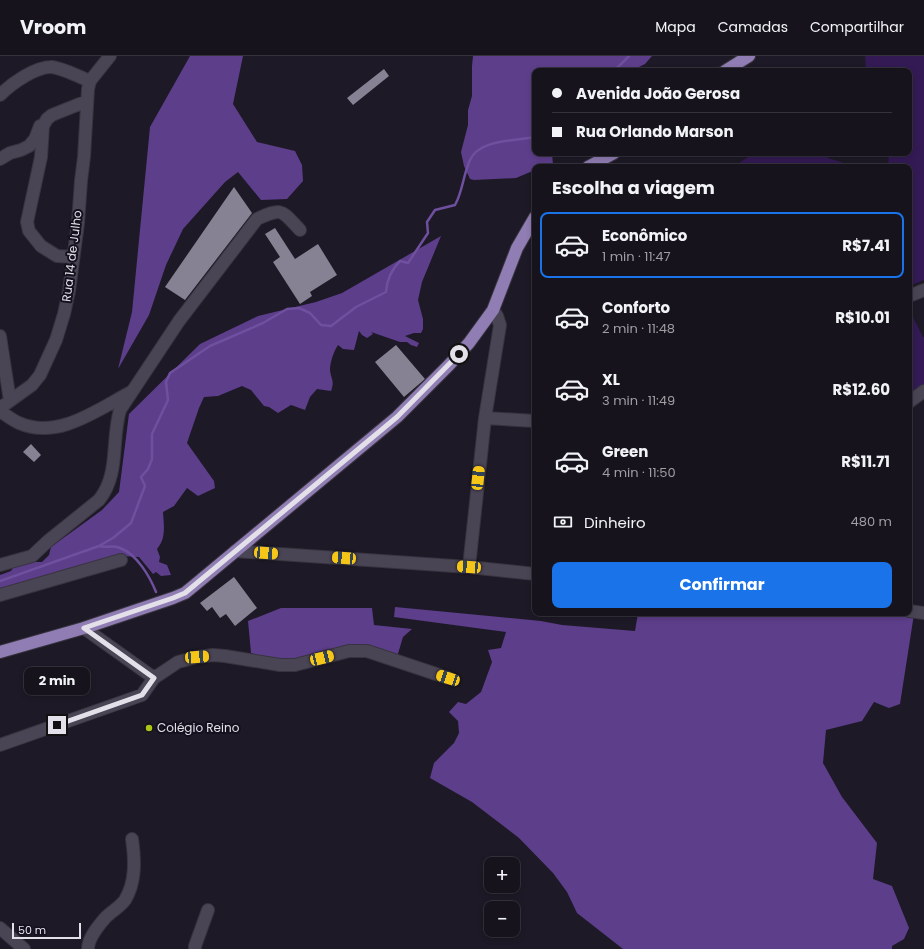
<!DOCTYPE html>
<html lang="pt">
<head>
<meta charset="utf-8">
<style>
	:root { --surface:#16131c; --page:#232029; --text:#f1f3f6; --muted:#9e9ea3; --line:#35323b; --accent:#1a73e8 }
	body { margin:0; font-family:Poppins,sans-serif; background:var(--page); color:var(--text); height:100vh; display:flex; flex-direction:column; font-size:15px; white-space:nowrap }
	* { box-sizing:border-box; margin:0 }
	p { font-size:13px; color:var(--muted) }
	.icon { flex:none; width:22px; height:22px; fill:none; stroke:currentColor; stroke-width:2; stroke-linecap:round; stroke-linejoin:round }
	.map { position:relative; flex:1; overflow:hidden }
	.sheet { position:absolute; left:532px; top:108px; width:380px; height:452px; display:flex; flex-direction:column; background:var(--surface); border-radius:8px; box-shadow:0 2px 6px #0003,0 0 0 1px var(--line) }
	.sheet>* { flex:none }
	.guide { position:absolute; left:532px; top:12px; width:380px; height:88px; border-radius:8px; box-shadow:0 2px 6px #0003,0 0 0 1px var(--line); display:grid; align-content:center; height:88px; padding:0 20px; background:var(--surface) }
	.controls { position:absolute; left:484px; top:801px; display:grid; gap:8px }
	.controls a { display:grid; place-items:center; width:36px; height:36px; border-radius:8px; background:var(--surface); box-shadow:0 2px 6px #0003,0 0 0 1px var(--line); font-size:20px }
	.scale { position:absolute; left:12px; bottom:10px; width:69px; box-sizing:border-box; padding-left:4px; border:2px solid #e3e0ea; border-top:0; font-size:11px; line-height:14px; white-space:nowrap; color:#e3e0ea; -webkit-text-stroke:3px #14101d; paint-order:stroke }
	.end { position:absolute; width:18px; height:18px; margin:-9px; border:5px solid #e3e0ea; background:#111; box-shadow:0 0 0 2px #111 }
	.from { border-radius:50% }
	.bubble { position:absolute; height:28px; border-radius:8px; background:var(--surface); box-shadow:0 2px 6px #0003,0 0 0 1px var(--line); font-size:13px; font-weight:700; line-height:28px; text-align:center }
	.car { position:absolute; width:12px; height:24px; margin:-12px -6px; border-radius:5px; box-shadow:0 0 3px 1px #0007; background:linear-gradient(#f5c518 24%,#345 0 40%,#f5c518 0 76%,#345 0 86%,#f5c518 0) }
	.guide b { display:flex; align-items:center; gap:14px; height:38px; font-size:15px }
	.guide b+b { border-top:1px solid var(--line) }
	.guide i { width:10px; height:10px; background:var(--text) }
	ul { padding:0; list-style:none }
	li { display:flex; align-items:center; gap:12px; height:66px; margin:0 8px 6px; padding:0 12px; border:2px solid transparent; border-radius:8px }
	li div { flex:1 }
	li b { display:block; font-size:15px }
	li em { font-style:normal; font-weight:700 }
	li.current { border-color:var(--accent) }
	li>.icon { width:36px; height:36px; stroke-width:1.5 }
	h2 { padding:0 20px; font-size:18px; line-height:48px }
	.pay { display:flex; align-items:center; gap:10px; height:44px; padding:0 20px; font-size:15px }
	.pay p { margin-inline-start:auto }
	.button { display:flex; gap:8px; margin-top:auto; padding:8px 20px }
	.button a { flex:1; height:46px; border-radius:8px; background:var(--accent); color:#fff; font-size:16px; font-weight:700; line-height:46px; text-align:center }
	header { display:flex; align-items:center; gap:24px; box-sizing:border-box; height:56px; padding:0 20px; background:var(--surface); border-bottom:1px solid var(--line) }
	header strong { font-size:19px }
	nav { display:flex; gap:22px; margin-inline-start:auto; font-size:14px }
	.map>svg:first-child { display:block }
	.green { fill:#331a54 }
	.forest { fill:#5d3e8b }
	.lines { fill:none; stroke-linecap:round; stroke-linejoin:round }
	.stream { stroke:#6e509f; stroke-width:2.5 }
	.building { fill:#878293 }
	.minor-casing { stroke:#38343f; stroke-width:14 }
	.major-casing { stroke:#38343f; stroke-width:14 }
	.minor { stroke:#4a4555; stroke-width:12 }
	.major { stroke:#907db3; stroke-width:12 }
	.route { stroke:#e3e0ea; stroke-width:5 }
	.poi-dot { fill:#abc716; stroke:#14101d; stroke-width:1.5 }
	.labels { text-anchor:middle; stroke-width:4; stroke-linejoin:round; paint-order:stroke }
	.street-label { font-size:12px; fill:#e3e0ea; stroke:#14101d }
	.poi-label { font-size:12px; fill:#e3e0ea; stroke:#14101d; text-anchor:start }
</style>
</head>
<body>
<header>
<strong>Vroom</strong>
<nav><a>Mapa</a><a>Camadas</a><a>Compartilhar</a></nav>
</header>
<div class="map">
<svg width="924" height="893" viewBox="0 0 924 893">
	<rect width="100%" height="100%" fill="#1d1926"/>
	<path class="green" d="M865,0H924V224L909,230V111H888L889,97H909V15H866Z
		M754,97H826L828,102L844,107L842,111H801L795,108L784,111H733Z
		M909,253L923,281H924V331L909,342Z"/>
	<path class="forest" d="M190,0H243L233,48L257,86L295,95L302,109L303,125L287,143L261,144L238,116L225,126L183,173L166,209L149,259L118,313L132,256L150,71Z
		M473,0H652L645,8L631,15H535V97H552L553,109L543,111H535V114L516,122L474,124L470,123L464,110L461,96L468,69V54L472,40V10Z
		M441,180L422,226L418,244L423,263V273L421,277H414L405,280L419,287L417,291L411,289L407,286H400L371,276L373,278L367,282L362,279L359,275L354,294L343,293L338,289C334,295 330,306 330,314C331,324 335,324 331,335L317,333L310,341L305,354L291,349L278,357L269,351L264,350L251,334L242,330L218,340L204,341L199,352L187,387L214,425L215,432L198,440L187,432L174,450L163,456C164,470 166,483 157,493L160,501L159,506L167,509L171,519L161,520L156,516L153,518L139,501L122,500L68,516L64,514L56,516L55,519L15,530L0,532V519L11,515L17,506H42L49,499L51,491L102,454L119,436L129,358L200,288L258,260L316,246L342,237Z
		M395,551L541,565L562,569L635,575L638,557L914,558L900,648L889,652L874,646L862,665L826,674L823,707L842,741L877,787L873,823L892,830L909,872L904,883L892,890V893H623L577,857L567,836L553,817L519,782L472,746L430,722L434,707L454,687L459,677L458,665L449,656L458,646L466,648L481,636L492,606L488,594L501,592L506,576L394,561Z
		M281,552H372L374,569L412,573L403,581L397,601L368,593L281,605L265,602L251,597L248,565Z"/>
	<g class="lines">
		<path class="stream" d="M614,15L629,0
			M99,490L113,482L131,467L145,430L141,421L148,413L152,403V378L168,344L166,326L170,317L210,290L263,267L287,253L299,252L310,257L321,269L331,270L356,251L386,236C387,223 391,214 400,205L408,207L428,177L427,166L435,154L455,149C463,135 463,119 470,104C479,83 516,85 535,81
			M0,525L99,490C107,492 113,489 120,492C137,498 150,521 156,536"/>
	</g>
	<path class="building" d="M384,13L389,20L353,49L347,42Z
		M234,131L252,157L185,244L165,231Z
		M275,172L295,203L318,188L337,219L310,236L312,240L300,248L273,206L280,201L265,178Z
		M396,289L425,323L404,341L375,306Z
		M31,388L41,399L34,406L23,396Z
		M234,521L257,552L235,570L226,558L220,562L212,551L207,555L200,547Z"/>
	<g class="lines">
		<g class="minor-casing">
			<path id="minor" d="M0,39C11,28 36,10 52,11C65,13 77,20 90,25
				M0,103L10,97L21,94L29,90L35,83L40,70
				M73,201L57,200L41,190L29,175L27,166L41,101L43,70L47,63L52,59L87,45
				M909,240L924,234
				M0,280L10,345
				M909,346L924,335
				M0,352L32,329L40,319L56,284L64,258L69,235L78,167L81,125L84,101L88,33L90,25L110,0
				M0,355C6,359 12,364 19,367C58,384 97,354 131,336
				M485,362L535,365
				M235,495L469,511L535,518
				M0,509L32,500L48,485L99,444C120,418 111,384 120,354L179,265L257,163C283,151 281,154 300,174
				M469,511L485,362L500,269L497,260L493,254
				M0,539L121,504
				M909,555L924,557
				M84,572L154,622
				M0,689L142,639L154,622L178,606L197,601L213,599L225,600L280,609H295L349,595H367L448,622
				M0,872L24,893
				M88,893C88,882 99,869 106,861C112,855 120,851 125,844C136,826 135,804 132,783
				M195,893V890L208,854"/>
		</g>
		<g class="major-casing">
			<path id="major" d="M725,15L749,0
				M588,111L614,97
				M0,596L84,572L173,542L185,537L196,528L397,361L449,309L469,287L493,254L517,192L535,161"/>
		</g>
		<use href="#minor" class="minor"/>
		<use href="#major" class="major"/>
	</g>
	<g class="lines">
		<path class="route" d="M57,669L142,639L154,622L84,572L173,542L185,537L397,361L459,298"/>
	</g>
	<circle class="poi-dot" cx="149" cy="672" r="4"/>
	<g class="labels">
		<g class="street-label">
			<text transform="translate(72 200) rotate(-83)" y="4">Rua 14 de Julho</text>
		</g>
		<g class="poi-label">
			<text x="157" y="676">Colégio Reino</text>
		</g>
	</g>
</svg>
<div class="controls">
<a>+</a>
<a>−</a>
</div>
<div class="scale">50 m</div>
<i class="end from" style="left:459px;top:298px"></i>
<i class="end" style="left:57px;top:669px"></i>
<div class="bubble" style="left:24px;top:611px;width:66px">2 min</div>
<i class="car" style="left:478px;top:422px;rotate:6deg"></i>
<i class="car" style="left:266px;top:497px;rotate:94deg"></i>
<i class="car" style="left:344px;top:502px;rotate:274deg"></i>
<i class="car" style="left:469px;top:511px;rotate:274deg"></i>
<i class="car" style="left:197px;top:601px;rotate:86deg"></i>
<i class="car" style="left:322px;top:602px;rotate:76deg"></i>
<i class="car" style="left:448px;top:622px;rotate:288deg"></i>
<div class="guide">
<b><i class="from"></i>Avenida João Gerosa</b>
<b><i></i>Rua Orlando Marson</b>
</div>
<section class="sheet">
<h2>Escolha a viagem</h2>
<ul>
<li class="current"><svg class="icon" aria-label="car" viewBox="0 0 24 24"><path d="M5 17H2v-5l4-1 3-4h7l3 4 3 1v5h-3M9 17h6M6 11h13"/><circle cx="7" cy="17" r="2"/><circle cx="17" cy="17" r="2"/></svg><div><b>Econômico</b><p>1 min · 11:47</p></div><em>R$7.41</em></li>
<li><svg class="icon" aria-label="car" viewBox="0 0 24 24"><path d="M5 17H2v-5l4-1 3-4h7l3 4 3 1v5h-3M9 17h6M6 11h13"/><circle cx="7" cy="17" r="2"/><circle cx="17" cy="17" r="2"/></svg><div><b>Conforto</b><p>2 min · 11:48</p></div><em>R$10.01</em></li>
<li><svg class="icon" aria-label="car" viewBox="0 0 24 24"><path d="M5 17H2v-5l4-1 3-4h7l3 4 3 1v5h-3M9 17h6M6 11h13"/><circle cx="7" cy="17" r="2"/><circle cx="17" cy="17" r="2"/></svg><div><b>XL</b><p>3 min · 11:49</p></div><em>R$12.60</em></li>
<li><svg class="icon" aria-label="car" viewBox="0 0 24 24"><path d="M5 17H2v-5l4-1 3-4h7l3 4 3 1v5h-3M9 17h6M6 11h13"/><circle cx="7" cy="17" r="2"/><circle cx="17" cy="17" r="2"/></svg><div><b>Green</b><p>4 min · 11:50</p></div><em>R$11.71</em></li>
</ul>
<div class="pay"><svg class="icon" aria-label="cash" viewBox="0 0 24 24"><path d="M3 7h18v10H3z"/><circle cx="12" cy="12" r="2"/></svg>Dinheiro<p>480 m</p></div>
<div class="button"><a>Confirmar</a></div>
</section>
</div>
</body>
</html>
